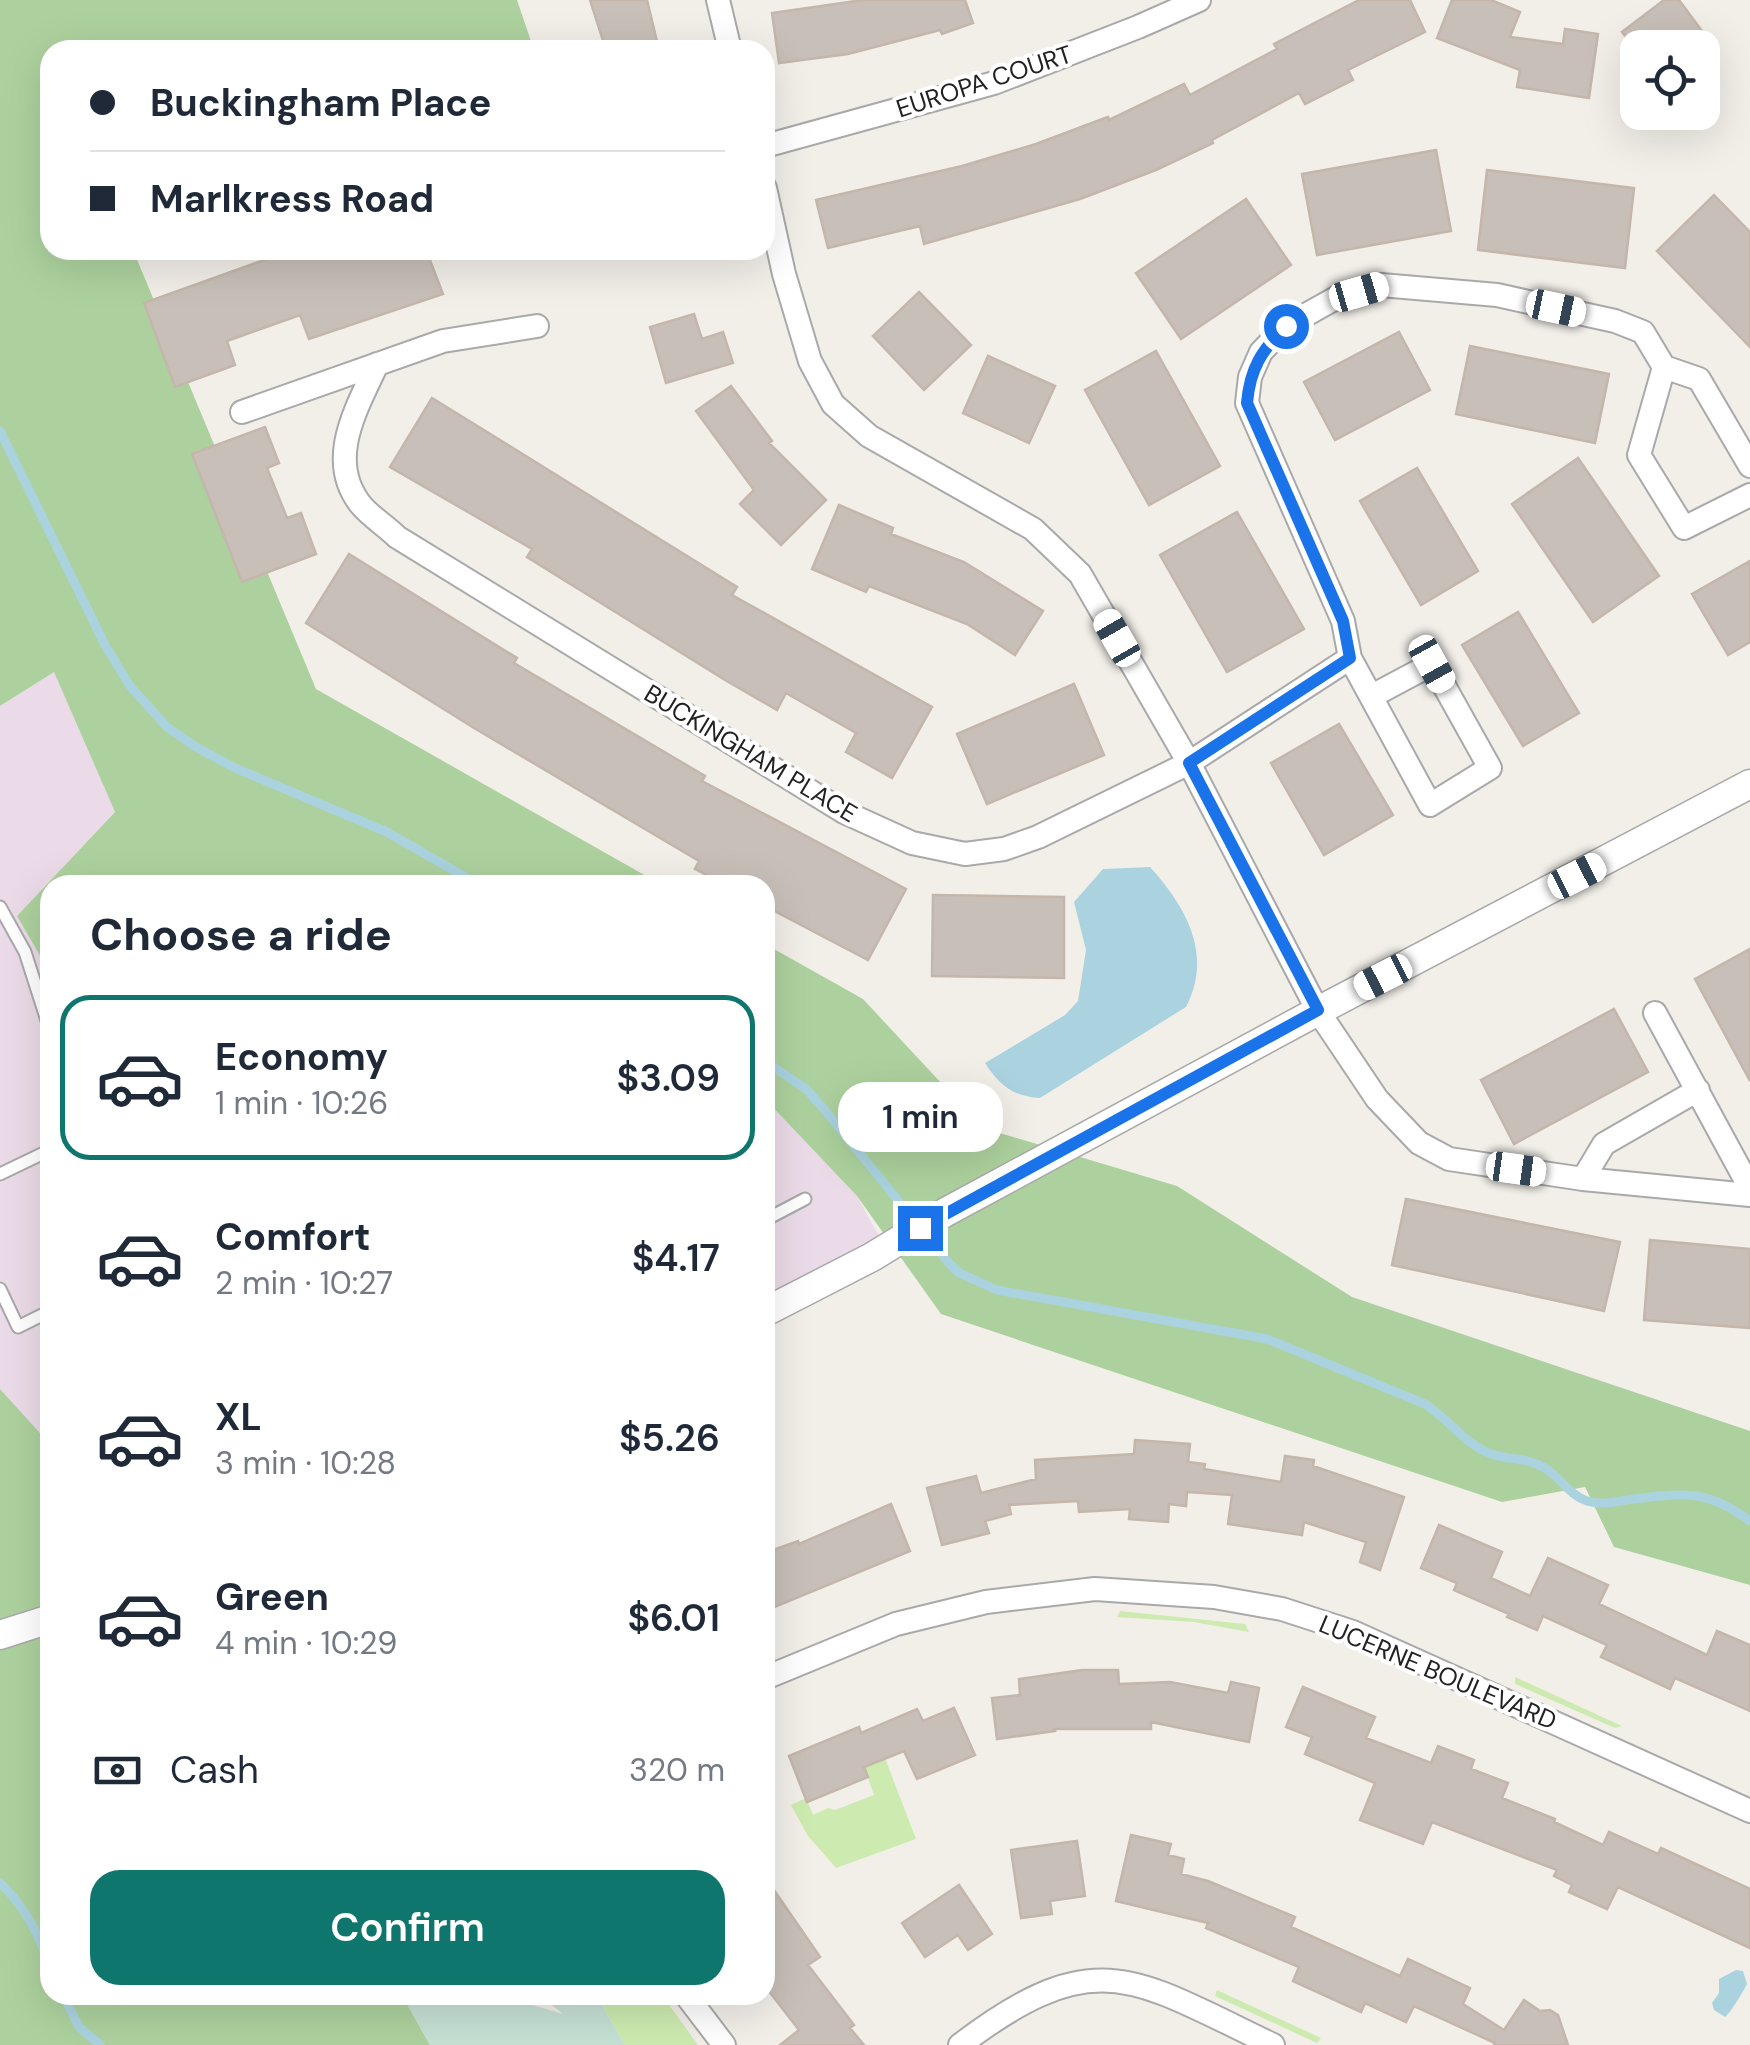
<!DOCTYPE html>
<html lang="en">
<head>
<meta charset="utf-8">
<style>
	:root { --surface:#fff; --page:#f2f2f3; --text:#1f2937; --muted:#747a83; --line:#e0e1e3; --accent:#0f766e }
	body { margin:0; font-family:"DM Sans",sans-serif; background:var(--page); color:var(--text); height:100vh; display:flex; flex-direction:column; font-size:38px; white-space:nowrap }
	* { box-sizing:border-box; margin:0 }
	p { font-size:32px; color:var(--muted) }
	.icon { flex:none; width:55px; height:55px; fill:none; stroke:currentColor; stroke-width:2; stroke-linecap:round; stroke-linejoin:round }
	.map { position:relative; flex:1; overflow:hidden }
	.panel { position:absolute; left:40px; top:875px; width:735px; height:1130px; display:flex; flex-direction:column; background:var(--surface); border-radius:30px; box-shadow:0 10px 40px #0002 }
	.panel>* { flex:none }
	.hud { position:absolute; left:40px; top:40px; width:735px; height:220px; border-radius:30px; box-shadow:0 10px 40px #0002; display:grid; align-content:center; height:220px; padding:0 50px; background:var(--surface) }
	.controls { position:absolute; left:1620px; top:30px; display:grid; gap:20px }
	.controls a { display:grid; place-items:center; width:100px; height:100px; border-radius:20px; background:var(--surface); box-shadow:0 10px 40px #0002; font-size:50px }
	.end { position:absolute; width:45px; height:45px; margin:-22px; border:12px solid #1a73e8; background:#fff; box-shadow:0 0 0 5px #fff }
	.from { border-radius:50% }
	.bubble { position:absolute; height:70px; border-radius:30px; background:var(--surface); box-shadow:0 10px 40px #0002; font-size:32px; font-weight:600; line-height:70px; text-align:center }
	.car { position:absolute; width:30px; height:60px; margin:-30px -15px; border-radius:12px; box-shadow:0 0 8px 2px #0007; background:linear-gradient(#fff 24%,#345 0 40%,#fff 0 76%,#345 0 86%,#fff 0) }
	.hud b { display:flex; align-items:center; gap:35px; height:95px; font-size:38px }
	.hud b+b { border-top:2px solid var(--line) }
	.hud i { width:25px; height:25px; background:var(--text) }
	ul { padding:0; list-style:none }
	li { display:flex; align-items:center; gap:30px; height:165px; margin:0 20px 15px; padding:0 30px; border:5px solid transparent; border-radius:30px }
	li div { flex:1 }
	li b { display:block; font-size:38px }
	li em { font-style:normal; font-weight:600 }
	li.selected { border-color:var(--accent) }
	li>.icon { width:90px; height:90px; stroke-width:1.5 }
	h2 { padding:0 50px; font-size:45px; line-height:120px }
	.pay { display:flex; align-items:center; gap:25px; height:110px; padding:0 50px; font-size:38px }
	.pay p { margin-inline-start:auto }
	.cta { display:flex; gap:20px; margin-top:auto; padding:20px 50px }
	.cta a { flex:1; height:115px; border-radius:30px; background:var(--accent); color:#fff; font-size:40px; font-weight:600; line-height:115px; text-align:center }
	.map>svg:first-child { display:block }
	.industrial { fill:#ebdbe8 }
	.grass { fill:#cdebb0 }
	.forest { fill:#add19e }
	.wetland { fill:#c6e0d4 }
	.water { fill:#aad3df }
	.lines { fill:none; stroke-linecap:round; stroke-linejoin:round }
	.stream { stroke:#aad3df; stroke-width:9 }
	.building { fill:#c7bfb8; stroke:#c4b6ab; stroke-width:2.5 }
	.service-casing { stroke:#a9a9a9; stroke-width:15 }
	.minor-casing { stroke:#a9a9a9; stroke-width:26 }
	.tertiary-casing { stroke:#a9a9a9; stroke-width:31 }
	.service { stroke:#fff; stroke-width:11 }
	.minor { stroke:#fff; stroke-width:22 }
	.tertiary { stroke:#fff; stroke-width:28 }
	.route { stroke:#1a73e8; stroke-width:12 }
	.labels { text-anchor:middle; stroke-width:8; stroke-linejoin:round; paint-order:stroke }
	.street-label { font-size:25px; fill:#222; stroke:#fff }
</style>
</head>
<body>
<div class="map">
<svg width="1750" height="2045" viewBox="0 0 1750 2045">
	<rect width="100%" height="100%" fill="#f2efe9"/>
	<path class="industrial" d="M54,671L115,812L17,916L50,973V1444L0,1389V706Z
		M765,1099L857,1196L885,1247L765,1309Z"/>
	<path class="grass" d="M1120,1611L1245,1624L1249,1632L1194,1622L1117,1617Z
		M1515,1677L1622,1726L1615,1728L1515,1684Z
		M885,1758L916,1839L836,1868L808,1836L791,1805L806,1798L813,1815L828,1808L835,1810L874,1795L864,1767Z
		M1217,1990L1321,2038L1317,2043L1215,1996Z
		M596,1995H662L698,2045H625Z"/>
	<path class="forest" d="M0,0H517L534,50H50V250H133L316,689L662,885H50V973L17,916L115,812L54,672L0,706Z
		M765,944L863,999L983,1128L1177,1186L1352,1297L1750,1431V1585L1614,1547L1585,1487L1502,1502L941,1314L857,1196L765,1099Z
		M0,1389L50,1444V1995H402L430,2045H0Z"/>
	<path class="wetland" d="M402,1995H499L563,2014L539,1995H596L625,2045H430Z"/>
	<path class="water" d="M1150,867C1187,908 1213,955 1186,1007L1040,1098C1014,1097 999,1085 985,1063L1065,1015L1078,1001L1086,950L1074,902L1103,869Z
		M1736,1970L1743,1971L1747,1984C1744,1990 1730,2014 1725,2017L1714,2010L1712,2003L1719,1993V1979Z"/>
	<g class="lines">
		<path class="stream" d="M0,431L105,645L130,686L167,727L196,747L235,768L387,832L479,885
			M765,1061L806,1089L823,1108L948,1262L959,1273L997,1290L1267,1339L1425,1404C1447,1418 1463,1441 1486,1452C1505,1461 1526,1456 1545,1468C1561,1478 1569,1495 1587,1501C1603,1506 1618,1501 1633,1499C1684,1493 1707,1489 1750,1521
			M0,1883C25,1906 38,1934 50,1965
			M63,1995L79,2027L100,2045"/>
	</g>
	<path class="building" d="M590,0H647L659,50H606Z
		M863,0H965L973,23L942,34L940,30L848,54L779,63L772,13Z
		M1359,0H1410L1425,32L1348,70L1353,80L1305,104L1299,93L1212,140L1213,143L1156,170L1080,199L924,244L920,226L828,248L816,200L962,166L1036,144L1108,117L1109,120L1184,84L1190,95L1277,49L1274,44Z
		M1452,0H1491L1520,12L1510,37L1563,44L1565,29L1598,34L1589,98L1517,87L1520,70L1437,38Z
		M1664,0H1679L1705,35L1689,48H1634L1622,32Z
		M1436,150L1451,231L1317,255L1302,174Z
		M1487,170L1634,188L1625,268L1478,250Z
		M1714,195L1750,232V347L1657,251Z
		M1246,199L1291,265L1181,339L1136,273Z
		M292,250H426L443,294L309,339L300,315L227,341L235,365L175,387L144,303Z
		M919,292L971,345L924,390L873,336Z
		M694,314L702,339L723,332L733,363L666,383L650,327Z
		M1399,332L1430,390L1335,440L1304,382Z
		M1470,346L1609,374L1595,443L1456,414Z
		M1156,351L1220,466L1149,505L1085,390Z
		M988,356L1055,386L1029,443L963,413Z
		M731,386L772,441L769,443L826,500L781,545L740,504L754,490L696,411Z
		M432,398L737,587L732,595L932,707L892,778L846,752L856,733L786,693L777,710L725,680L527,557L532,549L390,467Z
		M265,427L279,463L267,468L287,518L301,513L316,554L242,582L192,454Z
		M1578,458L1659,576L1593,622L1512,504Z
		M1417,468L1478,571L1421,605L1360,501Z
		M839,505L893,528L891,534L964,562L1043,611L1015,655L967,624L869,586L866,592L812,569Z
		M1237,512L1304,629L1227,672L1160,555Z
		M349,554L517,658L514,663L705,776L702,781L906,889L868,960L765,906V885H726L695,869L699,861L474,728L306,623Z
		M1750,561V642L1728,655L1692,594Z
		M1518,612L1579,713L1523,746L1462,645Z
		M1074,684L1104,755L987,804L957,734Z
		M1339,724L1393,815L1324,855L1271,763Z
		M933,895L1064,897V978L932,976Z
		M1750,949V1081L1695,979Z
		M1614,1009L1648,1072L1514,1144L1481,1080Z
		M1406,1199L1620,1242L1604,1311L1392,1265Z
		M1650,1240L1750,1249V1328L1644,1320Z
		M1135,1440L1190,1444L1188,1462L1205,1464L1204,1469L1281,1482L1285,1456L1314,1460L1313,1466L1404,1497L1380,1570L1360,1562L1366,1542L1304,1522L1302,1535L1228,1524L1232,1495L1187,1492L1186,1506L1169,1504L1168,1522L1129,1519L1130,1509L1079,1512L1078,1501L1009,1505L1011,1514L985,1521L989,1533L942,1545L927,1488L976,1476L981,1493L1036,1479L1035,1460L1134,1454Z
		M891,1504L910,1551L765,1611V1553L798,1541L799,1544Z
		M1439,1525L1502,1552L1491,1578L1530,1596L1548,1558L1608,1585L1599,1604L1707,1655L1717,1631L1750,1645V1711L1675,1678L1670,1689L1601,1657L1607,1645L1543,1616L1537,1630L1507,1617L1509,1614L1454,1590L1457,1583L1421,1568Z
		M1082,1670H1118L1119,1684L1170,1682L1228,1693L1231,1682L1259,1688L1249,1742L1151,1722V1729H1054L1055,1731L997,1739L992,1698L1020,1695L1019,1679Z
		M1303,1687L1375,1717L1366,1738L1431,1763L1438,1746L1474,1760L1471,1769L1508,1783L1502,1798L1555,1819L1554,1822L1603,1845L1609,1832L1658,1854L1661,1848L1750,1889V1948L1618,1887L1607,1909L1569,1892L1572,1885L1554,1876L1557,1870L1432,1822L1423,1844L1360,1820L1375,1783L1305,1754L1312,1737L1286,1727Z
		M954,1708L975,1755L917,1779L904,1751L864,1767L868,1777L807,1802L789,1756L859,1727L861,1733L917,1709L923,1721Z
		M1131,1835L1171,1844L1168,1855L1184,1859L1181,1874L1208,1881L1295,1917L1291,1927L1400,1976L1408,1959L1470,1988L1463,2004L1504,2030L1524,2000L1540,2011L1550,2010L1558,2015L1568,2045H1494L1495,2043L1414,2006L1406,2022L1365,2003L1361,2012L1293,1981L1299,1967L1206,1928L1208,1923L1116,1901Z
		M1077,1841L1085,1896L1050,1901L1052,1914L1021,1918L1011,1850Z
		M765,1877L820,1957L808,1965L854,2025L850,2028L864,2045H780L799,2030L765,1986Z
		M959,1885L992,1934L968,1950L958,1935L925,1957L902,1923Z"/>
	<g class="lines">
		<g class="service-casing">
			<path id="service" d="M0,907L25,952L50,1030
				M0,1174L50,1150
				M765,1220L805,1199
				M0,1289L18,1327L50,1311"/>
		</g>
		<g class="minor-casing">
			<path id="minor" d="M718,0L730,50
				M765,146L994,83L1138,27L1199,0
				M765,188L784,274L810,361L833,404L869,436L1033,529L1080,574L1189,763L1318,1011L1377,1099L1419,1143L1449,1159L1583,1179L1750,1195
				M377,364C357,408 325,460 361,505C371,517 386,526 397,537L844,812L912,843L965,854L1004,849L1038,837L1189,763L1350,658L1343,621L1247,403L1250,377L1261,352L1286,326L1336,298L1381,285L1497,295L1615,321L1643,332L1664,367L1699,379L1750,466
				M1664,367L1639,455L1684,528L1750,495
				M242,412L443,341L537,326
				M1350,658L1430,805L1490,768L1432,664L1372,696
				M1655,1013L1750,1188
				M1583,1179L1604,1144L1698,1090
				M765,1678L896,1624L986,1602L1095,1589L1214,1597L1282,1609L1353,1632L1750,1811
				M686,1995L724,2045
				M960,2045C1096,1942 1133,1978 1273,2045"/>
		</g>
		<g class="tertiary-casing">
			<path id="tertiary" d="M765,1312L872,1257L944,1213L1318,1011L1750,784
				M0,1635L50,1619"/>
		</g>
		<use href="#service" class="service"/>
		<use href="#minor" class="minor"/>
		<use href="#tertiary" class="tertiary"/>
	</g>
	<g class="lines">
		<path class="route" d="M920,1228L1318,1010L1189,763L1350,658L1343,621L1247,403C1250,368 1262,350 1286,326"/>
	</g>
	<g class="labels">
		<g class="street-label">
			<text transform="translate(984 81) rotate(-18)" y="9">EUROPA COURT</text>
			<text transform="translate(751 753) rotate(31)" y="9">BUCKINGHAM PLACE</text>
			<text transform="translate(1438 1672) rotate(23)" y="9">LUCERNE BOULEVARD</text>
		</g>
	</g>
</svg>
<div class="controls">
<a><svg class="icon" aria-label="locate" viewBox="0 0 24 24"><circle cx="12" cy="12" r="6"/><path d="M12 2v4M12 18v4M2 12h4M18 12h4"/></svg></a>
</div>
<i class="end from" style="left:1286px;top:326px"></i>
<i class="end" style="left:920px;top:1228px"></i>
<div class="bubble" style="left:838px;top:1082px;width:165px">1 min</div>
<i class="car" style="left:1359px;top:292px;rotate:74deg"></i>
<i class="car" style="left:1556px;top:308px;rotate:102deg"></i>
<i class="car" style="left:1117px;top:638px;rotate:330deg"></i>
<i class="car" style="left:1432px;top:664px;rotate:151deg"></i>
<i class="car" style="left:1577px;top:876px;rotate:63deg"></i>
<i class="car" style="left:1383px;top:977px;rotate:243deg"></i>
<i class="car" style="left:1516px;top:1169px;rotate:98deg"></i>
<div class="hud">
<b><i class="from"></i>Buckingham Place</b>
<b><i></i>Marlkress Road</b>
</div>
<section class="panel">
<h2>Choose a ride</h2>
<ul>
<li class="selected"><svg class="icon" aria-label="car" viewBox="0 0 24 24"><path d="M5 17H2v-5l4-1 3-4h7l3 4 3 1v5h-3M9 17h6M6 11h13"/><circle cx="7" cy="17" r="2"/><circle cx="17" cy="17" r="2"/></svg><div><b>Economy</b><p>1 min · 10:26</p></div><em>$3.09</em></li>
<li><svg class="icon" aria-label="car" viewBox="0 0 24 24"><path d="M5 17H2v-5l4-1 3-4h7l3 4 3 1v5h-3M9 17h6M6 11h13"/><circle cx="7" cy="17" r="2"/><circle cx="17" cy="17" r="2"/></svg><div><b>Comfort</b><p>2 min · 10:27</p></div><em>$4.17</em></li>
<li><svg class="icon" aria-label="car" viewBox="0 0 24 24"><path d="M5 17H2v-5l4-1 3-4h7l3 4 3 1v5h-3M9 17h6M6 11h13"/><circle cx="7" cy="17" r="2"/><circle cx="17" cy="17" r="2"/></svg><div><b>XL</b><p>3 min · 10:28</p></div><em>$5.26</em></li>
<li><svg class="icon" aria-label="car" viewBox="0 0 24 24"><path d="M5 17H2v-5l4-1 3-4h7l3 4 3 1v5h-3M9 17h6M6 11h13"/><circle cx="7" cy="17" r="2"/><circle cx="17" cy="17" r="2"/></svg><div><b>Green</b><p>4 min · 10:29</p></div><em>$6.01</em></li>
</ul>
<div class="pay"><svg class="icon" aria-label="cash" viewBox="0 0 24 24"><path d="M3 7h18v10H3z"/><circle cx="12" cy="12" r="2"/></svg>Cash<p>320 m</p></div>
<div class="cta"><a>Confirm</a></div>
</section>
</div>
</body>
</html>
